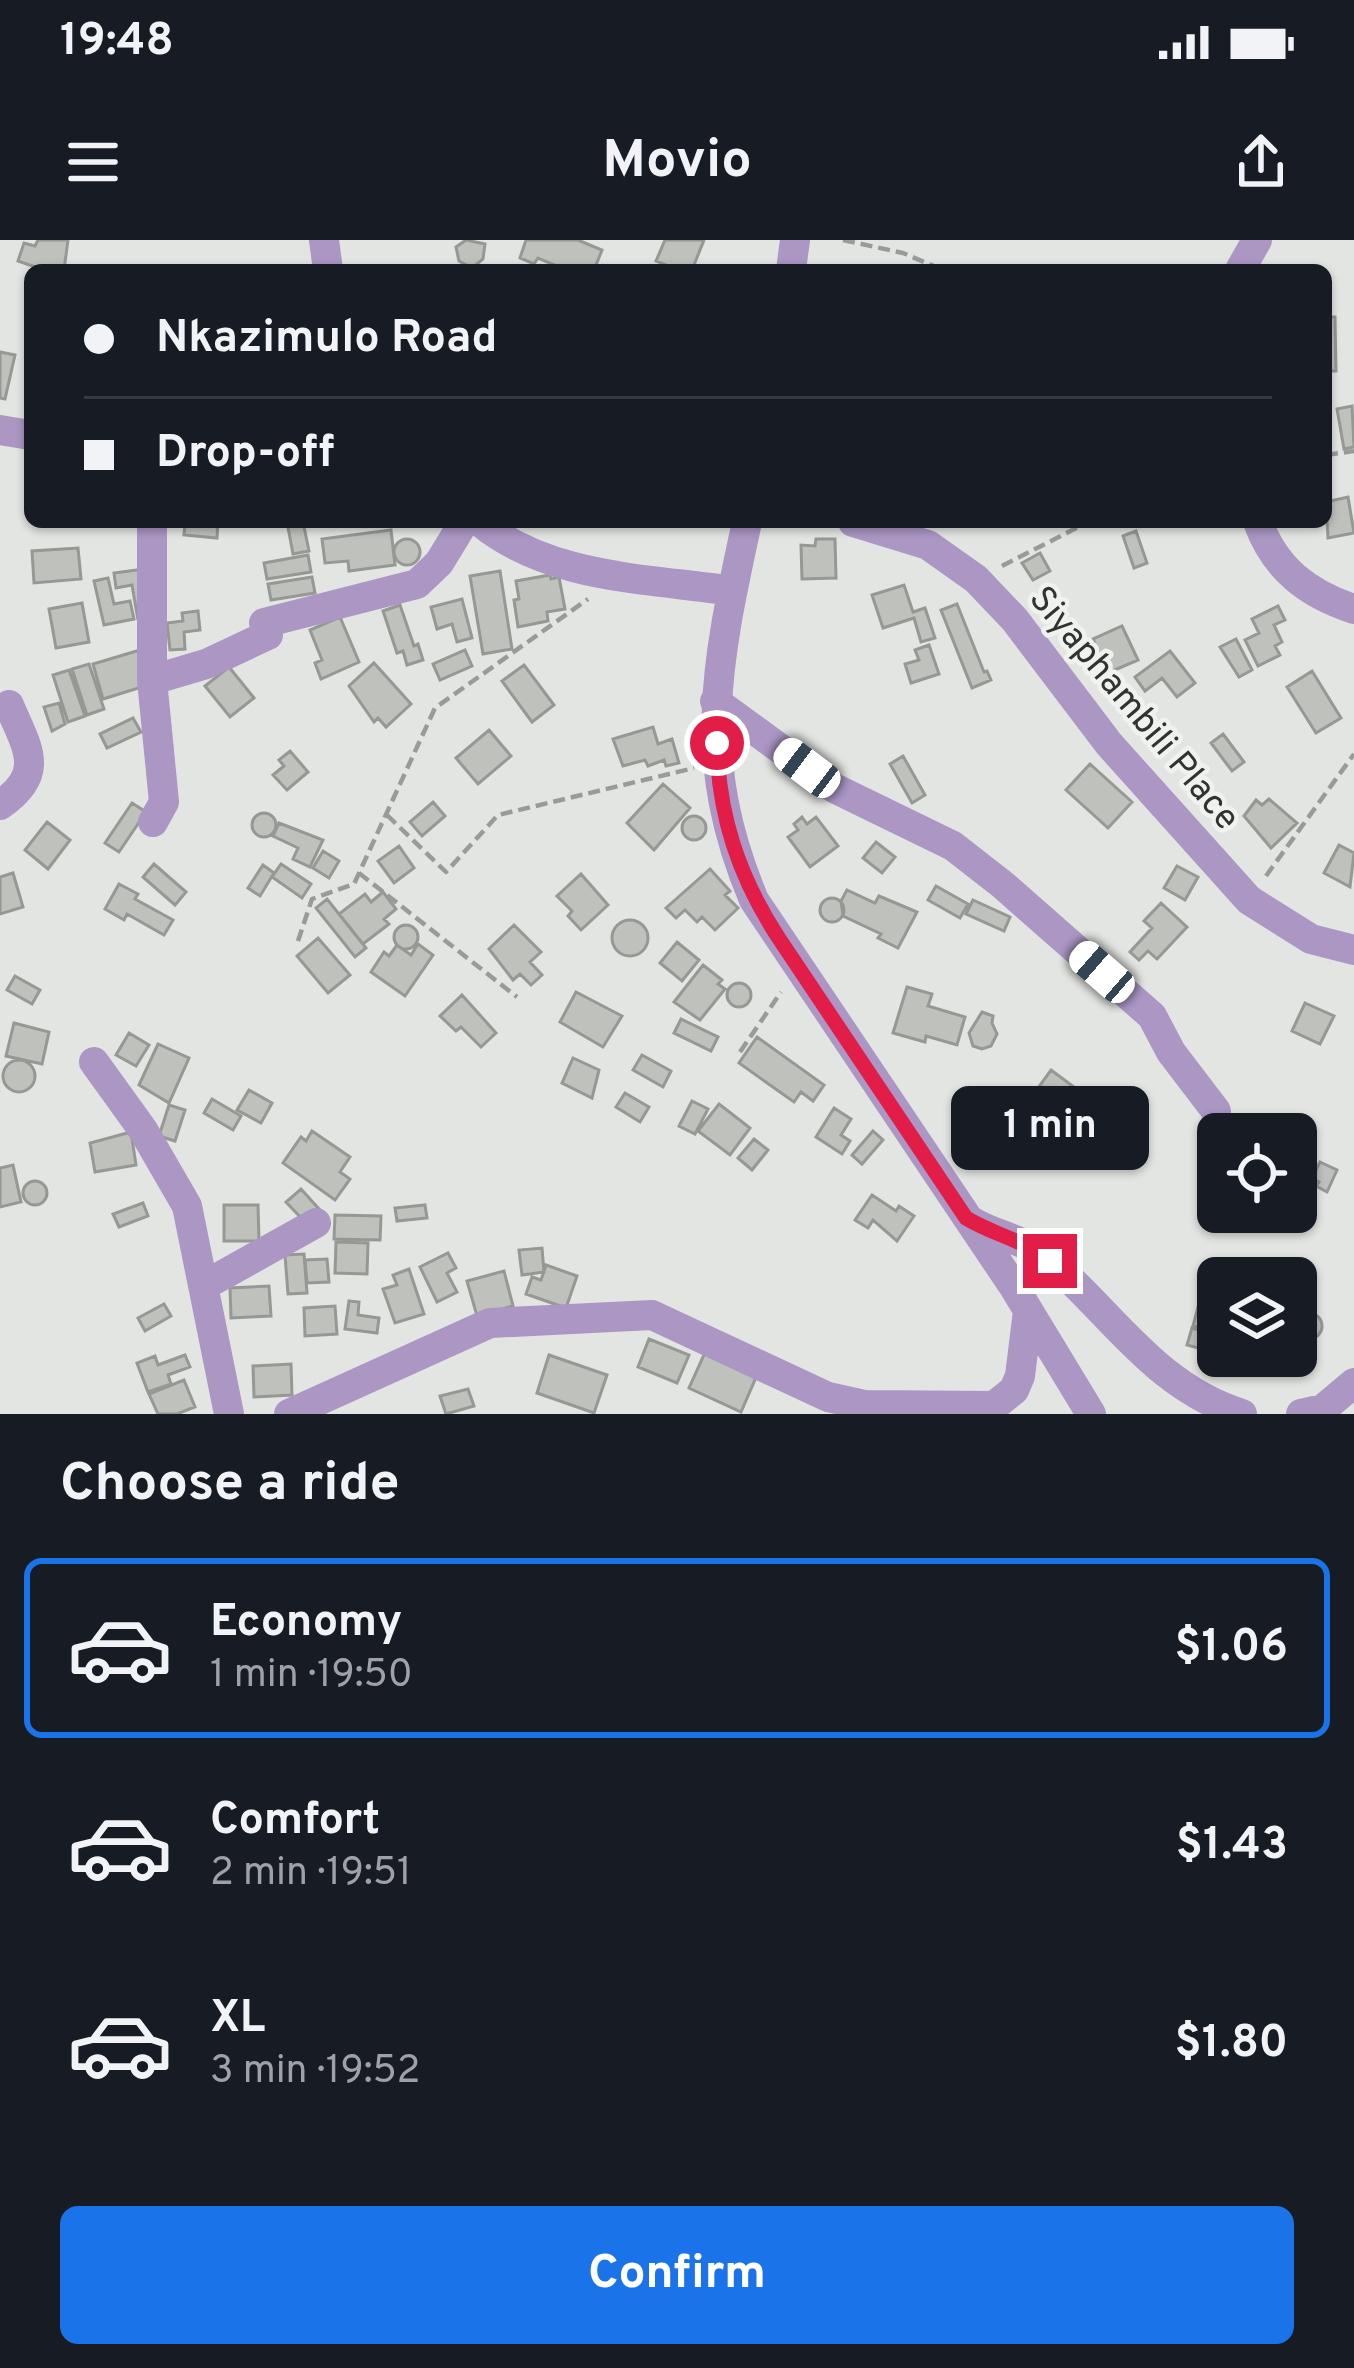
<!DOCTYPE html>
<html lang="en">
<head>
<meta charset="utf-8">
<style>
	:root { --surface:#171b24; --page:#20242c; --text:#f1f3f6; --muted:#9ea1a6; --line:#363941; --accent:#1a73e8 }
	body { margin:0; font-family:Overpass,sans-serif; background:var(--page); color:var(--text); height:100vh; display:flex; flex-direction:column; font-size:45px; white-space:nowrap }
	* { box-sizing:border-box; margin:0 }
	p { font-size:39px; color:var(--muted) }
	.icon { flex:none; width:66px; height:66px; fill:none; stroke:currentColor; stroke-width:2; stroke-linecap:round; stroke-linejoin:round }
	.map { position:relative; height:1174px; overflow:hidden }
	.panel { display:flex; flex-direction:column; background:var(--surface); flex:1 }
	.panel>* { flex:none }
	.hud { position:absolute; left:24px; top:24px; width:1308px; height:264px; border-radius:18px; box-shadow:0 3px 9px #0004; display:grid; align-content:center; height:264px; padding:0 60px; background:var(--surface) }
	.buttons { position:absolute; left:1197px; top:873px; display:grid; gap:24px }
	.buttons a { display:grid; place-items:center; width:120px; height:120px; border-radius:18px; background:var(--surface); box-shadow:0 3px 9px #0004; font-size:60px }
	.end { position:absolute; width:54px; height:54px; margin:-27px; border:15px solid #e11d48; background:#fff; box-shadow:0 0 0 6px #fff }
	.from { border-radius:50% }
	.bubble { position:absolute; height:84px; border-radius:18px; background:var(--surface); box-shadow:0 3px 9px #0004; font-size:39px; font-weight:700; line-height:84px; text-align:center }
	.car { position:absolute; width:36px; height:72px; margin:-36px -18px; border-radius:15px; box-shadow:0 0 9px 3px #0007; background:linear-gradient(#fff 24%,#345 0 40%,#fff 0 76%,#345 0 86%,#fff 0) }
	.hud b { display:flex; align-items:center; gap:42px; height:114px; font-size:45px }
	.hud b+b { border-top:3px solid var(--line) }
	.hud i { width:30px; height:30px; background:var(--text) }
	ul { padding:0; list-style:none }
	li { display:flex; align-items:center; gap:36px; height:180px; margin:0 24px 18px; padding:0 36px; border:6px solid transparent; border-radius:18px }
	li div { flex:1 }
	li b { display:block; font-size:45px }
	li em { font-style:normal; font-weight:700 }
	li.active { border-color:var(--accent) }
	li>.icon { width:108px; height:108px; stroke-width:1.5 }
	h2 { padding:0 60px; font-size:54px; line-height:144px }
	.action { display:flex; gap:24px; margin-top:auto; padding:24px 60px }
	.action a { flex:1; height:138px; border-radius:18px; background:var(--accent); color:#fff; font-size:48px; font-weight:700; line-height:138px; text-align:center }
	.status { display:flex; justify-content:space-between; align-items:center; height:84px; padding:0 60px; background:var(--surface); direction:ltr }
	.status svg { height:33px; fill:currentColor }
	header { display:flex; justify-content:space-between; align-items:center; height:156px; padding:0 60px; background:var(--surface); font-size:54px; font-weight:700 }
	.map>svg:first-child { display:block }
	.building { fill:#bfc1bd; stroke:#969894; stroke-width:3 }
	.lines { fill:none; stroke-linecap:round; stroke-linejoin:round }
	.path { stroke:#9a9b99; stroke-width:4.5; stroke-dasharray:12 6; stroke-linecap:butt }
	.street { stroke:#ab96c4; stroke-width:30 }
	.route { stroke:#e11d48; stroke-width:15 }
	.labels { text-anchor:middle; stroke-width:9; stroke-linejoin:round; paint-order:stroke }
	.street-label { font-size:36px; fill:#323331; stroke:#f0f2ef }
</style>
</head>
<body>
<div class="status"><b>19:48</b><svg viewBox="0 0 49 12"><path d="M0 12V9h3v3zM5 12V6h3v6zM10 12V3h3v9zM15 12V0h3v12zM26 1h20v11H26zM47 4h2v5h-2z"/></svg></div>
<header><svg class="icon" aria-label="menu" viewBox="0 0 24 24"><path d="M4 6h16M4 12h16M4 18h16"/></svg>Movio<svg class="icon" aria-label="share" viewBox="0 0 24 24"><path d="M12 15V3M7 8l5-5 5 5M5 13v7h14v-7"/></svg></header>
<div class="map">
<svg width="1354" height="1174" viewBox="0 0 1354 1174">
	<rect width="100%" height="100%" fill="#e3e5e2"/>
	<path class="building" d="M38,0H68L64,30H44L18,21L24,3L35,6Z
		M466,0L485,4L483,19L472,28L459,21L456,7Z
		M526,0H578L602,10L594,30H566L538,18L534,24L520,18Z
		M665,0H704L692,30H678L656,21Z
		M1326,77H1335L1336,131H1326Z
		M0,112L15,115L5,159L0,158Z
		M1352,166L1354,207L1344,209L1337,169Z
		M1348,257L1354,293L1328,298L1326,262Z
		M185,282H218L217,298L184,295Z
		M287,282H303L309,311L293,314Z
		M391,290L395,325L349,331L348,321L325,323L322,299Z
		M1136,291L1147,323L1134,328L1123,296Z
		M394 312a13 13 0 1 1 26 0a13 13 0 1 1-26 0Z
		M816,299H835L836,338L802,339L801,305L815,306Z
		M78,308L81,339L34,343L32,311Z
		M1040,313L1050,331L1033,340L1022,323Z
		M308,315L311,332L267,339L264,323Z
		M144,329L138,380L132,345L116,348L114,333Z
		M500,331L512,409L483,414L470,336Z
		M550,335L551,339L559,337L565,369L547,372L548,381L518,387L514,360L519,359L516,341Z
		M312,337L315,353L271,360L268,344Z
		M108,338L114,364L130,361L134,379L104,385L94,341Z
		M904,345L913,372L925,368L935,398L921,402L914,378L883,388L872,355Z
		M462,359L472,398L457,402L452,384L437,389L431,367Z
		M82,363L89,402L56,408L49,369Z
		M957,364L984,432L987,431L991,440L972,448L941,370Z
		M400,365L414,406L418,404L423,420L407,425L403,411L397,413L383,371Z
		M1278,366L1285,380L1274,385L1282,402L1275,406L1280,415L1258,426L1245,400L1259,393L1252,379Z
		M198,371L200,390L184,392L185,409L170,410L167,383L183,381L182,373Z
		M340,377L359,422L321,439L315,423L322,420L310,390Z
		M1122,386L1138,420L1108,433L1093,399Z
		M1236,399L1252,430L1239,437L1220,407Z
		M929,405L939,434L911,443L905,424L919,420L915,410Z
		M140,410L145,446L103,459L93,424Z
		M465,410L472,426L440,440L433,424Z
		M1170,411L1195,443L1177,457L1162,438L1145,451L1135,437Z
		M374,423L411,464L386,487L378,478L374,482L349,446Z
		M89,424L104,469L87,475L72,429Z
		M524,425L554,465L532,482L502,441Z
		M229,427L254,458L230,477L205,446Z
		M69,430L85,476L68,482L53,435Z
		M1312,431L1341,478L1316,493L1287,447Z
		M59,463L65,484L52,491L44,467Z
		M133,478L141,492L107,508L100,494Z
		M653,487L658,504L672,499L679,523L666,526L664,520L648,526L645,520L623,526L613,499Z
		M489,490L511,516L478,544L456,518Z
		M1223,494L1244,522L1232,531L1211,503Z
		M290,511L308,532L287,550L273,535L284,526L279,520Z
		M903,516L925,555L912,563L890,524Z
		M1090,524L1132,562L1108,588L1066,550Z
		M663,544L690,568L654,610L627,583Z
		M1269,559L1297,583L1271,608L1244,576L1256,560L1262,565Z
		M433,562L445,576L422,596L410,582Z
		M132,563L146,572L119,612L105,603Z
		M252 585a12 12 0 1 1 24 0a12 12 0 1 1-24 0Z
		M682 588a12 12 0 1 1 24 0a12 12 0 1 1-24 0Z
		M802,577L807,584L816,577L838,606L810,627L788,597L798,590L794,584Z
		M47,582L70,600L48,629L25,610Z
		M279,583L323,600L310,627L293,619L298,608L273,596Z
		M876,602L895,617L882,633L863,618Z
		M1339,605L1354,613L1350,647L1324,633Z
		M399,606L414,628L394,643L378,621Z
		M323,611L339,621L329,638L313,628Z
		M154,624L186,652L175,665L143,637Z
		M281,624L311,644L302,658L272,637Z
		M263,625L274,633L260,656L248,648Z
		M1177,626L1198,637L1185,660L1164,648Z
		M710,629L730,651L725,655L738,668L715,690L702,677L697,682L685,670L676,678L666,668Z
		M13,633L23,667L0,674V637Z
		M581,634L608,665L581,690L568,676L572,671L557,656Z
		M119,644L138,654L135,659L173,680L164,695L127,674L124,680L105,669Z
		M936,646L968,664L960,678L928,660Z
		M847,650L875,663L879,656L917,672L898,708L878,698L881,694L843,676L841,661Z
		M383,652L396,669L384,679L389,684L363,704L339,674L365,654L371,662Z
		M820 670a12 12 0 1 1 24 0a12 12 0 1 1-24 0Z
		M327,659L366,708L355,717L316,668Z
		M973,660L1010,677L1004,691L966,674Z
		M1161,663L1187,687L1157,719L1148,711L1139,720L1130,712L1152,688L1144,681Z
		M612 698a18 18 0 1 1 36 0a18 18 0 1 1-36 0Z
		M394 697a12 12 0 1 1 24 0a12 12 0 1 1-24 0Z
		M514,685L541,712L530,722L542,735L531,745L520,734L513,740L489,709Z
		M318,698L350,735L328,753L297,716Z
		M677,702L699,720L682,741L660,723Z
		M418,704L433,715L405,756L371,732L384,712L389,716L397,705L411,715Z
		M703,725L722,740L718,744L725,749L700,780L674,762Z
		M15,736L40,750L32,764L7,750Z
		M727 755a12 12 0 1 1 24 0a12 12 0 1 1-24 0Z
		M907,747L932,754L928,766L965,777L957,805L926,796L925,802L893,793Z
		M576,752L622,776L603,807L560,782Z
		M462,755L496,793L481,807L461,787L456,791L440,776Z
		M1305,763L1334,776L1320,804L1292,791Z
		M982,772L993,776L992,783L997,794L991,806L982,809L973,806L969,793Z
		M681,779L718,797L711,811L674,793Z
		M14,783L49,792L42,824L6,816Z
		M129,793L149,805L136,826L116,815Z
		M757,797L824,845L813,861L801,852L794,862L739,823Z
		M158,804L189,818L169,863L139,845Z
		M642,815L671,831L663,847L633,830Z
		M573,818L599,830L592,858L562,843Z
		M3 836a16 16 0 1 1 32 0a16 16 0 1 1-32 0Z
		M1051,830L1086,856L1067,881L1033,855Z
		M249,850L272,863L261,883L237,870Z
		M625,853L649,867L640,882L616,867Z
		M1088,856L1104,868L1093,883L1076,871Z
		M212,859L241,876L233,890L204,873Z
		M692,861L708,869L695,894L679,886Z
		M996,862L1018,879L1009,890L987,874Z
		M719,864L750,888L730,915L698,891Z
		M169,865L185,870L175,901L159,896Z
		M834,868L851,879L841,895L850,901L842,914L816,897Z
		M312,891L350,917L340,932L350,939L335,960L283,923L301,897L306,901Z
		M873,891L883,900L862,924L852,915Z
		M1033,891L1055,909L1045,921L1023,903Z
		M131,892L136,925L95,932L90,903Z
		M754,899L768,910L752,930L738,918Z
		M1320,922L1337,930L1327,952L1316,946L1319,942L1312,938Z
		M13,925L21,962L0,967V928Z
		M23 953a12 12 0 1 1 24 0a12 12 0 1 1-24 0Z
		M301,949L319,969L305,982L286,962Z
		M872,955L896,971L899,966L914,976L897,1001L873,980L868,988L855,980Z
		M143,963L148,976L119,987L113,974Z
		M224,965H258L259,1001H224Z
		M425,965L427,978L397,981L395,968Z
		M335,975L381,976L380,1000L334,999Z
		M336,1002L368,1003L367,1034L335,1033Z
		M542,1008L544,1032L522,1035L519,1010Z
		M448,1013L456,1028L447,1033L457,1052L437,1062L420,1027Z
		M304,1014L307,1053L288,1054L285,1015Z
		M327,1019L329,1042L307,1043L305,1020Z
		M546,1025L577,1036L566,1068L526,1054L532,1037L541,1040Z
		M1242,1025L1268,1031L1266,1038H1218V1058L1203,1055L1208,1028L1240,1035Z
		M409,1029L424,1074L395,1083L383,1049L397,1045L393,1035Z
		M504,1031L513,1066L477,1076L467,1041Z
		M269,1046L271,1076L231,1078L230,1048Z
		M349,1061L359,1062L358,1075L379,1078L377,1093L345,1089Z
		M164,1064L171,1076L145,1091L138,1078Z
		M335,1066L337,1094L305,1096L304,1068Z
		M1198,1067L1218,1072V1091L1193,1086Z
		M1296 1086a13 13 0 1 1 26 0a13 13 0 1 1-26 0Z
		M1192,1088L1218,1096L1217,1113L1187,1105Z
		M649,1099L689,1115L677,1143L638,1127Z
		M708,1106L757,1135L741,1172L689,1148Z
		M185,1115L190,1127L168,1135L171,1144L148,1152L137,1123L155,1116L158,1125Z
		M549,1115L607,1135L594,1173L537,1153Z
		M291,1124L292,1155L254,1157L253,1126Z
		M184,1140L195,1167L177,1174H158L149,1154Z
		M468,1149L474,1166L446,1174L440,1156Z"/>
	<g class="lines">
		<path class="path" d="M843,0L903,13L943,30
			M1326,215L1354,211
			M1002,326L1088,282
			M387,575L446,632L498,575L694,528
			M359,633L517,757
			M1266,636L1354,514
			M298,701L312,659L354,644L435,468L588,359
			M740,812L781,752"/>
		<path class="street" d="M324,0L328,30
			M791,30L795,0
			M1240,30L1257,0
			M0,190L30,195
			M152,282V440L164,562L153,582
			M480,282C549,339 647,338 732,351
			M747,282C716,425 695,520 754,660L1014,1047L1091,1174
			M853,282L928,305L976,339L1015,380L1109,504L1249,660L1311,699L1354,710
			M1258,282C1275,329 1308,354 1354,369
			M152,440L206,424L268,395L264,383L417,344L439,323L464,282
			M715,461L834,548L953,606L1003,645L1152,776L1171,812L1216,871
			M0,565C47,533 27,508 9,465
			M94,822L143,890L187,966L229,1174
			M971,981C996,996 1024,999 1046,1017C1112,1073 1155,1147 1242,1174
			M205,1045L316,983
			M289,1174L490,1083L652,1075L828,1157L864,1165L994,1166L1014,1150L1020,1136L1028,1071
			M1301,1174L1323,1169L1354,1143"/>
	</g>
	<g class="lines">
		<path class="route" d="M717,503C718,575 739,637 778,697L966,978C994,995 1024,1000 1050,1021"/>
	</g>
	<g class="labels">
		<g class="street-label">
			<text transform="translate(1136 467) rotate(50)" y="13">Siyaphambili Place</text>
		</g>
	</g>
</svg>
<div class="buttons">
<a><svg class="icon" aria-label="locate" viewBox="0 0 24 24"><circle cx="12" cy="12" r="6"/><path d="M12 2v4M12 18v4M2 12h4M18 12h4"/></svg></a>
<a><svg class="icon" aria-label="layers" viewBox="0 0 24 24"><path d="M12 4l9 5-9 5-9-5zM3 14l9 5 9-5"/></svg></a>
</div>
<i class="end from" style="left:717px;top:503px"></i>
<i class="end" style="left:1050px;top:1021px"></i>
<div class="bubble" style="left:951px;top:846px;width:198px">1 min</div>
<i class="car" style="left:807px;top:528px;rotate:307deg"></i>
<i class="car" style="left:1102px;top:732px;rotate:311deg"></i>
<div class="hud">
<b><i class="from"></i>Nkazimulo Road</b>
<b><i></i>Drop-off</b>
</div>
</div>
<section class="panel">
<h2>Choose a ride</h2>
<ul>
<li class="active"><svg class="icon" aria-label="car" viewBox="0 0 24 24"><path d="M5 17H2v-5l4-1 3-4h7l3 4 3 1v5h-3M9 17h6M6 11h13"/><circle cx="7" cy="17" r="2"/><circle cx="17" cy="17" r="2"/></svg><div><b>Economy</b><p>1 min · 19:50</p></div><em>$1.06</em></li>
<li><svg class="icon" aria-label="car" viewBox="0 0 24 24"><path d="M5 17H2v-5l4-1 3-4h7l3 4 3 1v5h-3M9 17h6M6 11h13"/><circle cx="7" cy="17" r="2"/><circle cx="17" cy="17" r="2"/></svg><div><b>Comfort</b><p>2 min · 19:51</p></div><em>$1.43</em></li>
<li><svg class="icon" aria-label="car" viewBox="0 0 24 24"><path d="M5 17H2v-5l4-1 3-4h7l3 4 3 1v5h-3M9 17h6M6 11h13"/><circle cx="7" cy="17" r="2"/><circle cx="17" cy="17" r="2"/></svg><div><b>XL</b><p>3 min · 19:52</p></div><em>$1.80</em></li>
</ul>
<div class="action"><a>Confirm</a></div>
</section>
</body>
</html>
